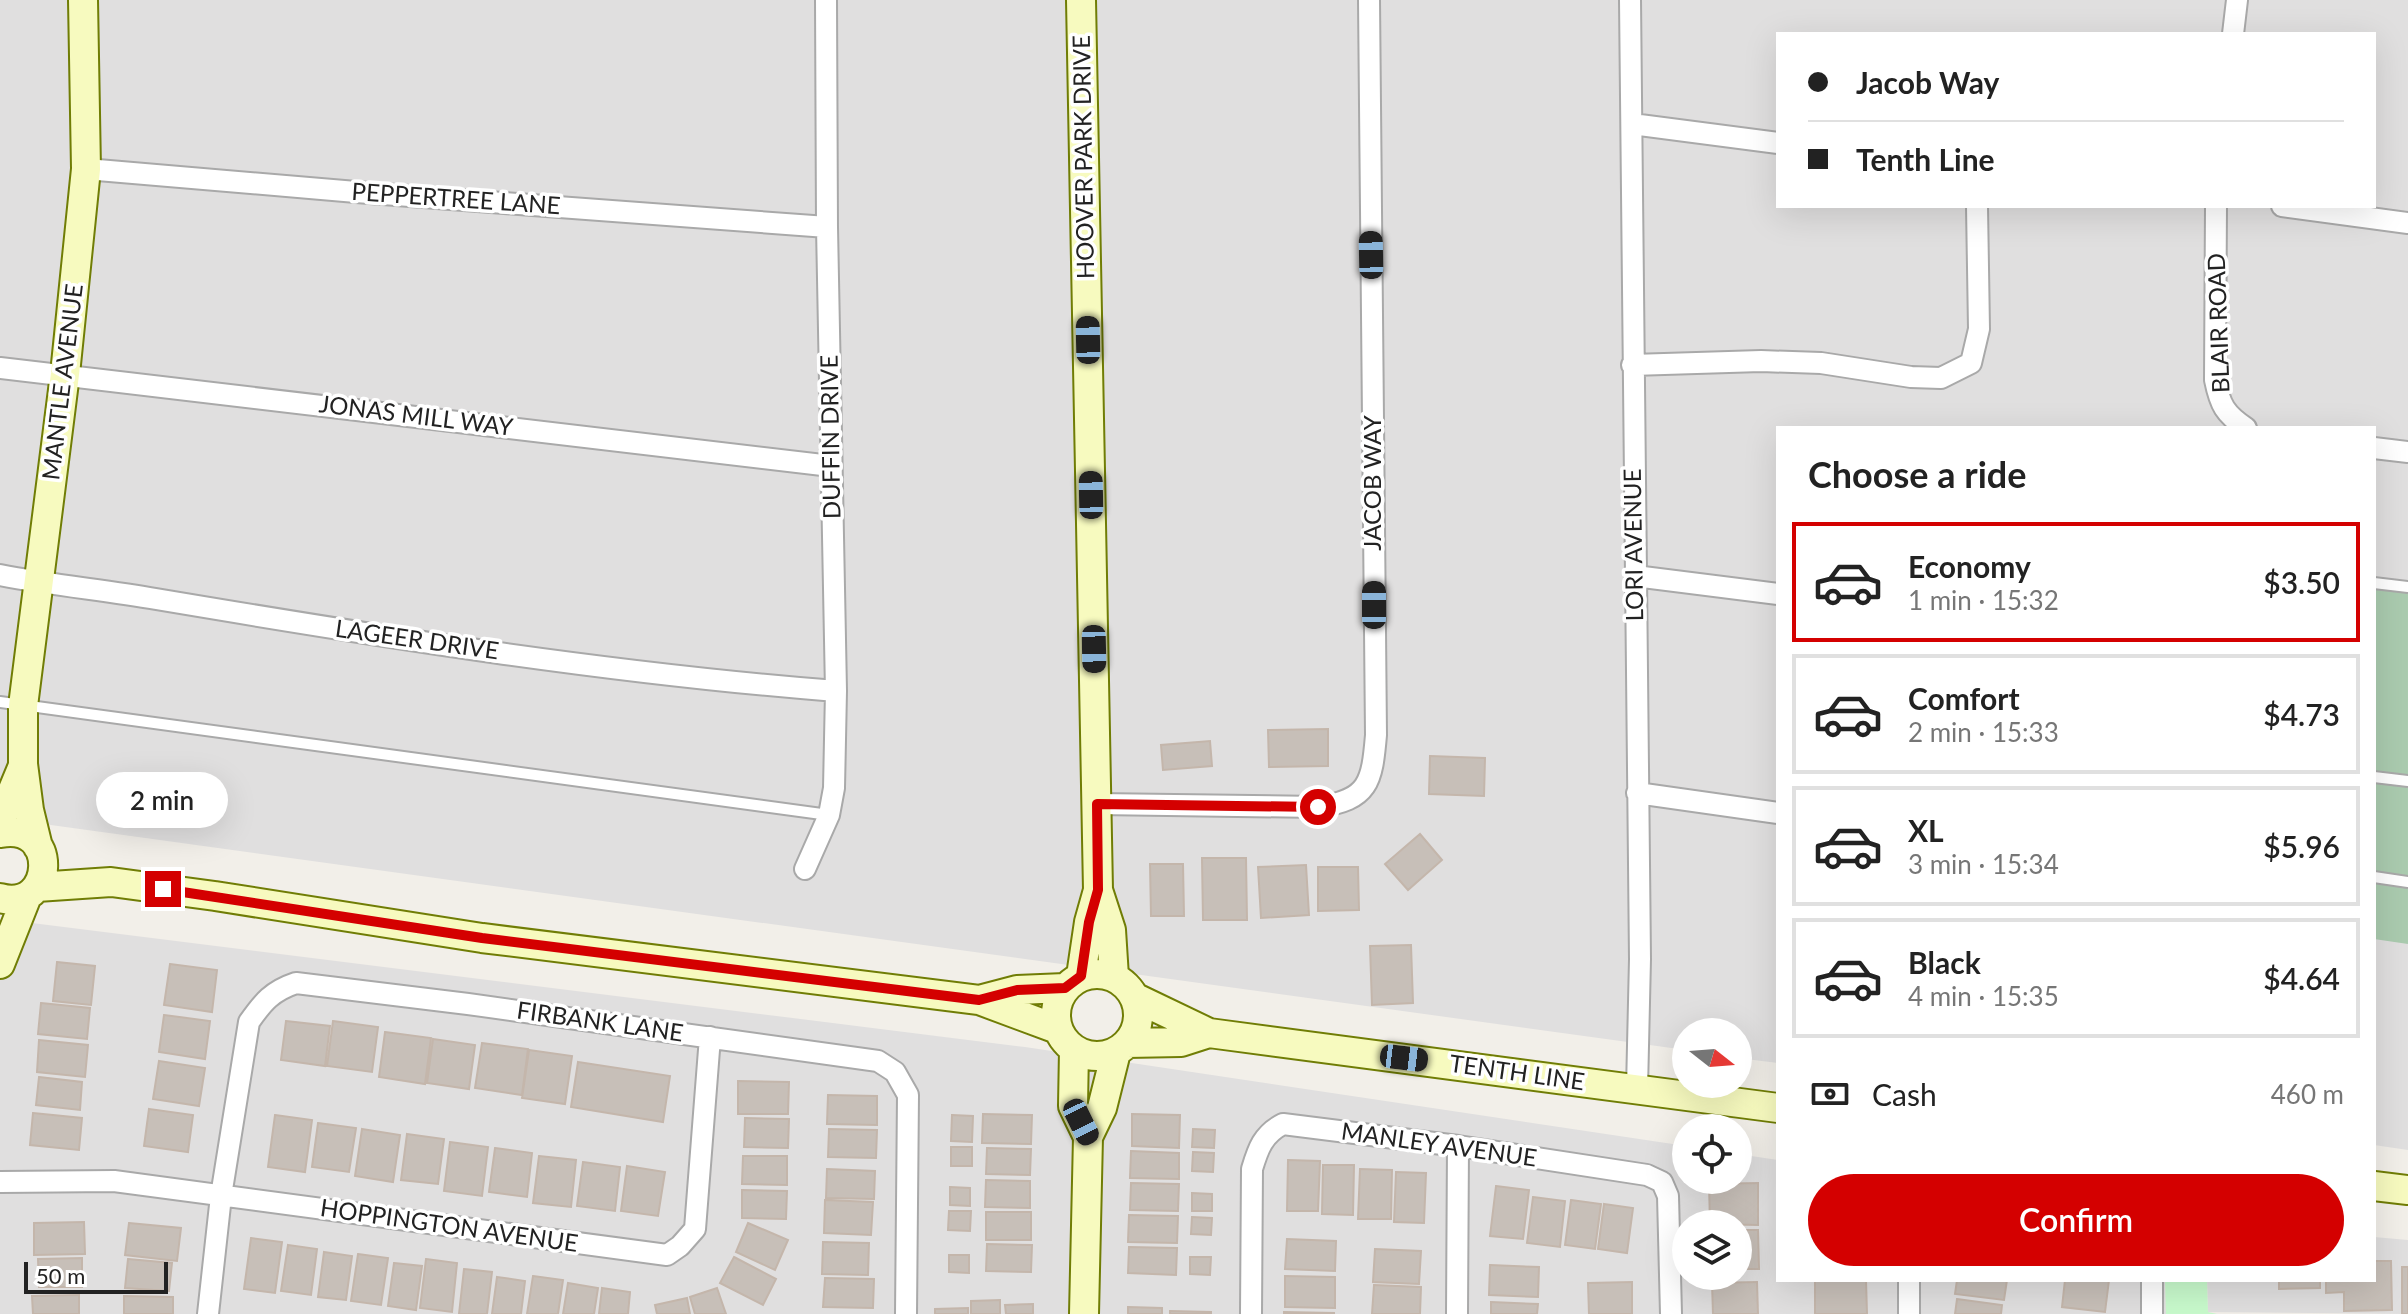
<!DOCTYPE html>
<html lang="en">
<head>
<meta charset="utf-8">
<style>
	:root { --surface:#fff; --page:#f6f6f6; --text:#222; --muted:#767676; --line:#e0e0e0; --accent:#d40000 }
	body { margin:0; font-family:Lato,sans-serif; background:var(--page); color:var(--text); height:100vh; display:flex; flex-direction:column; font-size:30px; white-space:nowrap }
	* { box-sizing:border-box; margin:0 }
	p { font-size:26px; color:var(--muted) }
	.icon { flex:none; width:44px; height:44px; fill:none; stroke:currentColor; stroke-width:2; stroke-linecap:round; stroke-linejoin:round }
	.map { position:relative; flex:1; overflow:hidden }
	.sheet { position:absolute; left:1776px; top:426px; width:600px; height:856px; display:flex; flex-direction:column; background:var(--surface); border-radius:0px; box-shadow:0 8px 32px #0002 }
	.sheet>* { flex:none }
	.guide { position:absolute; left:1776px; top:32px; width:600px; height:176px; border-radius:0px; box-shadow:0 8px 32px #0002; display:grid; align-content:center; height:176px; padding:0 32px; background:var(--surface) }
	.needle { width:52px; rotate:107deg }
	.buttons { position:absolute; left:1672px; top:1018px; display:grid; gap:16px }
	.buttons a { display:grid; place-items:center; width:80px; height:80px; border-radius:50%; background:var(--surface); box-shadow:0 8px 32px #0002; font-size:40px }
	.scale { position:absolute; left:24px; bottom:20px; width:144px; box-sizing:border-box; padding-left:8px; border:4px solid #222; border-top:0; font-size:22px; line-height:28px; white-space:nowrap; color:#222; -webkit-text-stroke:6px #fff; paint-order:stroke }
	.end { position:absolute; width:36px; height:36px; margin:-18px; border:10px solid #d40000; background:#fff; box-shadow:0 0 0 4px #fff }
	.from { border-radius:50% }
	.bubble { position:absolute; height:56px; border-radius:28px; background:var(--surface); box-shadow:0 8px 32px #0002; font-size:26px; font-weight:600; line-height:56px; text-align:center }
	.car { position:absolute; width:24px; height:48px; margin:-24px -12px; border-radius:10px; box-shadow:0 0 6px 2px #0007; background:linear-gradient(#222 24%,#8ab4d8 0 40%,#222 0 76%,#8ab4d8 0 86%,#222 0) }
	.guide b { display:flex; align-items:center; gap:28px; height:76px; font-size:30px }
	.guide b+b { border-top:2px solid var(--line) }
	.guide i { width:20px; height:20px; background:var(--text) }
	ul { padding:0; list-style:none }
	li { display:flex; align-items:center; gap:24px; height:120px; margin:0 16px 12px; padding:0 16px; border:4px solid var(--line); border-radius:0px }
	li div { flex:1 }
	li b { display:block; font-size:30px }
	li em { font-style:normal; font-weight:600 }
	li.on { border-color:var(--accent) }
	li>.icon { width:72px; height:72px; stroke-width:1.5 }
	h2 { padding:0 32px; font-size:36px; line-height:96px }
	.pay { display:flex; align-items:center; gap:20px; height:88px; padding:0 32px; font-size:30px }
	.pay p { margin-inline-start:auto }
	.button { display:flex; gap:16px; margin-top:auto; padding:16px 32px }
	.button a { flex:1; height:92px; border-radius:48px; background:var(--accent); color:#fff; font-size:32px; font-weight:600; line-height:92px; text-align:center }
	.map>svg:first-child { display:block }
	.residential { fill:#e0dfdf; fill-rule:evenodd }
	.cemetery { fill:#aacbaf }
	.park { fill:#c8facc }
	.building { fill:#c7bfb8; stroke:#c4b6ab; stroke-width:2 }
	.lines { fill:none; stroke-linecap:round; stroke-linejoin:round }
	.lane-casing { stroke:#a9a9a9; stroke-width:14 }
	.street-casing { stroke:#a9a9a9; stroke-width:24 }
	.secondary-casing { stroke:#707d05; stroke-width:32 }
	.lane { stroke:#fff; stroke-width:10 }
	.street { stroke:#fff; stroke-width:20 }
	.secondary { stroke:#f7fabf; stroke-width:28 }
	.route { stroke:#d40000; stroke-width:10 }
	.labels { text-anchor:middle; stroke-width:7; stroke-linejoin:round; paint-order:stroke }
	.street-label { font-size:24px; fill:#222; stroke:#fff }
</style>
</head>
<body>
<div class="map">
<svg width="2408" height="1314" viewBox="0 0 2408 1314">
	<rect width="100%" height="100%" fill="#f2efe9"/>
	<path class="residential" d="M0,0H2408V1150L2374,1145V428H1778V1063L1738,1058V1032H1686V1050L0,818ZM1778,34H2374V206H1778Z
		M0,919L1025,1047L1686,1146V1180H1738V1154L1778,1160V1280H2165L2166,1314H0ZM1686,1224H1738V1276H1686Z
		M2374,1237L2408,1240V1314L2208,1312L2207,1280H2374Z"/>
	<path class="cemetery" d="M2374,588L2408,592V944L2374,939Z"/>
	<path class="park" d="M2165,1280H2207L2208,1312L2217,1314H2166Z"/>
	<path class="building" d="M1328,729V766L1269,767L1268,730Z
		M1210,741L1212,766L1163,770L1161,745Z
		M1430,756L1485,758L1484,796L1429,794Z
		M1420,834L1442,860L1408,890L1385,864Z
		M1202,858H1246L1247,920H1203Z
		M1150,864H1183L1184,916H1151Z
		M1306,865L1309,915L1261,918L1258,867Z
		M1318,867H1358L1359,910L1318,911Z
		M1411,945L1413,1003L1372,1005L1370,946Z
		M57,962L95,966L91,1005L53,1001Z
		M170,964L217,970L212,1012L164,1005Z
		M41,1003L90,1008L87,1039L38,1034Z
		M164,1015L210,1021L205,1059L159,1052Z
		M286,1021L330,1026L325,1066L281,1060Z
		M333,1021L378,1027L372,1072L327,1066Z
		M385,1032L431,1038L425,1084L379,1077Z
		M433,1039L475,1045L469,1089L427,1083Z
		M39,1040L88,1045L85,1077L37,1072Z
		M482,1043L528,1049L522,1095L475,1088Z
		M529,1050L572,1056L565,1104L522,1098Z
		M159,1061L205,1068L199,1106L153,1099Z
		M578,1062L670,1076L663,1122L571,1107Z
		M39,1077L82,1082L80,1110L36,1105Z
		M738,1081L789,1082L788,1114H738Z
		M828,1095L877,1096V1125L827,1124Z
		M149,1109L193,1115L188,1152L144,1146Z
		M33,1113L82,1118L79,1150L30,1145Z
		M983,1114L1032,1115L1031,1144L982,1143Z
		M1132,1114L1180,1115L1179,1148L1132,1146Z
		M275,1115L312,1120L305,1172L268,1167Z
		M952,1115L973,1116L972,1142L951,1141Z
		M745,1118L789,1119L788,1148L744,1147Z
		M318,1123L356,1128L349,1172L312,1167Z
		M362,1129L400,1135L393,1182L355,1176Z
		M829,1129L877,1130L876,1158L828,1157Z
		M1193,1129L1215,1130L1214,1148L1192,1147Z
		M407,1134L444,1139L438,1184L401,1180Z
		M450,1142L488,1147L482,1196L444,1191Z
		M951,1147H972V1166H951Z
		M495,1148L532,1153L527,1197L489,1192Z
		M987,1148L1031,1149L1030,1175L986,1174Z
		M1131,1151L1179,1153V1179L1130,1178Z
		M1193,1152L1214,1153L1213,1172L1192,1171Z
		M539,1156L576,1160L571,1207L533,1203Z
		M743,1156H787V1185L742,1184Z
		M1288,1160L1320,1161L1318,1211H1287Z
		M583,1162L620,1167L615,1211L577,1206Z
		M1323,1165H1354L1353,1215L1322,1214Z
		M627,1166L665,1172L658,1216L621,1211Z
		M827,1169L875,1171L874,1199L826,1198Z
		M1360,1169L1392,1170L1391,1219H1358Z
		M1396,1172L1426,1173L1424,1223L1394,1222Z
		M986,1180L1030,1181V1208L985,1207Z
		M1131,1183L1179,1184L1178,1211L1130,1210Z
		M1758,1183V1225L1710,1224L1709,1184Z
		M1496,1186L1529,1190L1523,1239L1490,1236Z
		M950,1187L970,1188V1206L950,1205Z
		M742,1190L787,1191L786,1219L742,1218Z
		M1192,1193L1212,1194V1211H1192Z
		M1533,1197L1565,1201L1560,1247L1527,1243Z
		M825,1200L873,1202L871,1235L824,1233Z
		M1571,1200L1601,1204L1595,1249L1565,1245Z
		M1604,1204L1633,1208L1627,1253L1598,1249Z
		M949,1211H971L970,1231L948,1230Z
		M986,1212H1031V1240H986Z
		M1129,1215L1178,1216L1177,1243L1128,1242Z
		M1192,1217L1212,1218L1211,1235L1191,1234Z
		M84,1222L85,1254L34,1255V1223Z
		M129,1223L181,1228L177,1261L125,1255Z
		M748,1223L788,1240L775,1270L736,1252Z
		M1738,1230H1758L1759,1269H1738Z
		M251,1238L282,1242L275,1293L244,1289Z
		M1287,1239L1336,1241L1335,1271L1285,1269Z
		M823,1242L869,1243L868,1275L822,1274Z
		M987,1244L1032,1245L1031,1272L986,1271Z
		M288,1245L317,1249L311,1295L281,1291Z
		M1129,1247L1177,1248L1176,1275L1128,1273Z
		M1375,1249L1421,1251L1419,1284L1373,1282Z
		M324,1252L352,1256L346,1300L318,1297Z
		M358,1254L388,1258L381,1305L351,1301Z
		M949,1255H969V1273L949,1272Z
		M734,1257L776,1279L763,1305L720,1283Z
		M1190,1257H1211L1210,1275L1190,1274Z
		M82,1258V1287H39L38,1259Z
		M128,1259L172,1263L169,1291L125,1288Z
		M426,1259L457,1263L452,1312L420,1308Z
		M2374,1261H2391L2392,1310L2344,1311V1292L2326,1293V1280H2374Z
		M394,1263L422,1266L416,1310L388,1306Z
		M1490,1265L1539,1267L1538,1297L1489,1295Z
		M2402,1267H2408V1314H2402Z
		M464,1269L492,1272L487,1314H459Z
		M533,1276L563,1280L558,1314H527Z
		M1285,1276L1335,1277V1308L1285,1307Z
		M497,1277L525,1281L521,1314H492Z
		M825,1278L874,1279L873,1308L823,1307Z
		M1815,1280H1866L1867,1314H1815Z
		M1957,1280H2007L2004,1300L1955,1294Z
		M2065,1280H2109L2105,1312L2062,1307Z
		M2279,1280H2320V1288L2279,1289Z
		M1632,1282V1314H1589L1588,1283Z
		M1757,1282L1758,1314H1713L1712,1283Z
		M568,1283L598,1288L594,1314H563Z
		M1374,1285L1421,1287L1420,1314H1372Z
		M602,1288L630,1292L628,1314H599Z
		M717,1288L726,1314H695L690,1297Z
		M79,1295V1314H33L32,1296Z
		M124,1296L173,1297V1314H124Z
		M687,1298L690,1314H657L655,1305Z
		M1957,1299L2002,1305L2001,1314H1955Z
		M1000,1300V1314H971V1301Z
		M1491,1302L1538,1304L1537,1314H1491Z
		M1033,1304V1314H1006L1005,1305Z
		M1128,1307L1162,1308V1314H1128Z
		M968,1308V1314H935V1309Z
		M1170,1311L1211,1312V1314H1170Z
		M1284,1312L1334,1313V1314H1284Z"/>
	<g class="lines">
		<g class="lane-casing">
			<path id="lane" d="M2374,583L2408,587
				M0,702L829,815
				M2374,777L2408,781
				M2374,877L2408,882"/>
		</g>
		<g class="street-casing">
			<path id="street" d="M1630,0L1640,959L1637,1089
				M2233,34L2237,0
				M1632,124L1778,143
				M86,169L356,192L827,227
				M2216,206L2215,380C2220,405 2225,414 2246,428
				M2282,206L2408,223
				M1632,365L1761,361L1821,363L1911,377L1941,378L1971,363L1979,329L1977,206
				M0,368L831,466
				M2374,448L2408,452
				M0,575C52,585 104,590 156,599C382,637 608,673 836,691
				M1635,576L1778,594
				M1637,793L1778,813
				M1097,804L1318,807C1369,800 1372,782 1376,735L1369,0
				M805,869L829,815L834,788L836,691L827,227L826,0
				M0,1182L114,1181L667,1255L680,1246L695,1229L710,1037
				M1909,1280V1314
				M2152,1280V1314
				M208,1314L221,1196L249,1022C263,1002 272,991 296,983L468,1004L878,1061L895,1072L908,1095L906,1314
				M1251,1314L1252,1169C1258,1149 1263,1134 1283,1124L1458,1146L1647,1175L1662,1182L1668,1196L1671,1314
				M1457,1314L1458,1146"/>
		</g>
		<g class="secondary-casing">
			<path id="secondary" d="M0,821L22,768
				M0,833C60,821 55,913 0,898
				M38,847L29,810L23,764V706L65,374L86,169L83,0
				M37,887L111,882L215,896L482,938L979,1000L1057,1029
				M1098,890L1111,930L1114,977
				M0,964L27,896
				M1056 1015a41 41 0 1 1 82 0a41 41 0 1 1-82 0Z
				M1081,976L1089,922L1098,890L1081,0
				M1134,997L1209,1033L1778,1108
				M979,1000L1017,990L1065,988
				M1127,1043L1181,1042L1209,1033
				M1074,1050L1073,1106L1088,1137
				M2374,1186L2408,1190
				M1084,1314L1088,1137L1102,1108L1116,1052"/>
		</g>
		<use href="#lane" class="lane"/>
		<use href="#street" class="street"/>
		<use href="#secondary" class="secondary"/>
	</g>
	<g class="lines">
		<path class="route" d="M163,889L482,938L979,1000L1017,990L1065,988L1081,976L1089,922L1098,890L1097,804L1318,807"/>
	</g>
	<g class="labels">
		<g class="street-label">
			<text transform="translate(1084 157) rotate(-91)" y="8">HOOVER PARK DRIVE</text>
			<text transform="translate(456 199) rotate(4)" y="8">PEPPERTREE LANE</text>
			<text transform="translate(2219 323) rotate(-92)" y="8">BLAIR ROAD</text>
			<text transform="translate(63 382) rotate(-83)" y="8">MANTLE AVENUE</text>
			<text transform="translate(416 416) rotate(7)" y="8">JONAS MILL WAY</text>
			<text transform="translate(831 437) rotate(-91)" y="8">DUFFIN DRIVE</text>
			<text transform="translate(1373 483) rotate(-90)" y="8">JACOB WAY</text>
			<text transform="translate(1634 545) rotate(-91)" y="8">LORI AVENUE</text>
			<text transform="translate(417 640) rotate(8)" y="8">LAGEER DRIVE</text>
			<text transform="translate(600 1022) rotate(8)" y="8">FIRBANK LANE</text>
			<text transform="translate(1517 1073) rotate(8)" y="8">TENTH LINE</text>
			<text transform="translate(1439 1145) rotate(8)" y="8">MANLEY AVENUE</text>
			<text transform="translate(449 1226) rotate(8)" y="8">HOPPINGTON AVENUE</text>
		</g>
	</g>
</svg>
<div class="buttons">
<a><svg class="needle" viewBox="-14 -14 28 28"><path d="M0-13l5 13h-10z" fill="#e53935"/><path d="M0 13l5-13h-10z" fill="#767676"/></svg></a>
<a><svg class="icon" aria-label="locate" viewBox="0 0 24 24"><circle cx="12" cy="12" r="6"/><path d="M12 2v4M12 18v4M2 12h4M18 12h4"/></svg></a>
<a><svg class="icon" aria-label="layers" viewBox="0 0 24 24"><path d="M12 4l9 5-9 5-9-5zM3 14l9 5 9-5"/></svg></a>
</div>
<div class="scale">50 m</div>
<i class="end from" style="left:1318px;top:807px"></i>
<i class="end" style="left:163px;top:889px"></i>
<div class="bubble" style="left:96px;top:772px;width:132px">2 min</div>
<i class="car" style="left:1371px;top:255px;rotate:359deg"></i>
<i class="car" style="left:1088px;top:340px;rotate:359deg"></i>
<i class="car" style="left:1091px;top:495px;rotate:359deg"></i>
<i class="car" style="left:1374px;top:605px;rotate:0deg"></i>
<i class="car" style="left:1094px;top:649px;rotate:179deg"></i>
<i class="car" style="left:1404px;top:1058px;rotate:97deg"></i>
<i class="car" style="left:1081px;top:1122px;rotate:154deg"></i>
<div class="guide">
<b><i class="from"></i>Jacob Way</b>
<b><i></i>Tenth Line</b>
</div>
<section class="sheet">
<h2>Choose a ride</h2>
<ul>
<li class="on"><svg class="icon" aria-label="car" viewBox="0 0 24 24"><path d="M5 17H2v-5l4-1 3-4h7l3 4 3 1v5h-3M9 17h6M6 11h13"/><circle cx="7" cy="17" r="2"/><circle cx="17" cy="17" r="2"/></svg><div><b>Economy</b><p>1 min · 15:32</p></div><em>$3.50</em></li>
<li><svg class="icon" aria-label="car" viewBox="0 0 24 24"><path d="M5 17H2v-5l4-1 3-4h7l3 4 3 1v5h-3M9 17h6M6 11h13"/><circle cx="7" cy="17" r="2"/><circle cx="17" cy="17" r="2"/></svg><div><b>Comfort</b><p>2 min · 15:33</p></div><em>$4.73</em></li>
<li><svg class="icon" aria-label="car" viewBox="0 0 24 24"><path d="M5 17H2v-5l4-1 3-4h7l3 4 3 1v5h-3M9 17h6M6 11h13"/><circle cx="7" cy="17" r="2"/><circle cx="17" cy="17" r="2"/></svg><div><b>XL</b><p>3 min · 15:34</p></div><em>$5.96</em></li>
<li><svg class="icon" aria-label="car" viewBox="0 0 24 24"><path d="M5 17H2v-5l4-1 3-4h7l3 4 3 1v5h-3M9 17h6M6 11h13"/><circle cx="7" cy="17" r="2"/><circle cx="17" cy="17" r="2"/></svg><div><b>Black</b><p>4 min · 15:35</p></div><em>$4.64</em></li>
</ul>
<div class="pay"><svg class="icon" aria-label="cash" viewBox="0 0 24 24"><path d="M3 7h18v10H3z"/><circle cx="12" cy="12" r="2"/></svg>Cash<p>460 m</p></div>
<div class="button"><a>Confirm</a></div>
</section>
</div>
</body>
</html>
